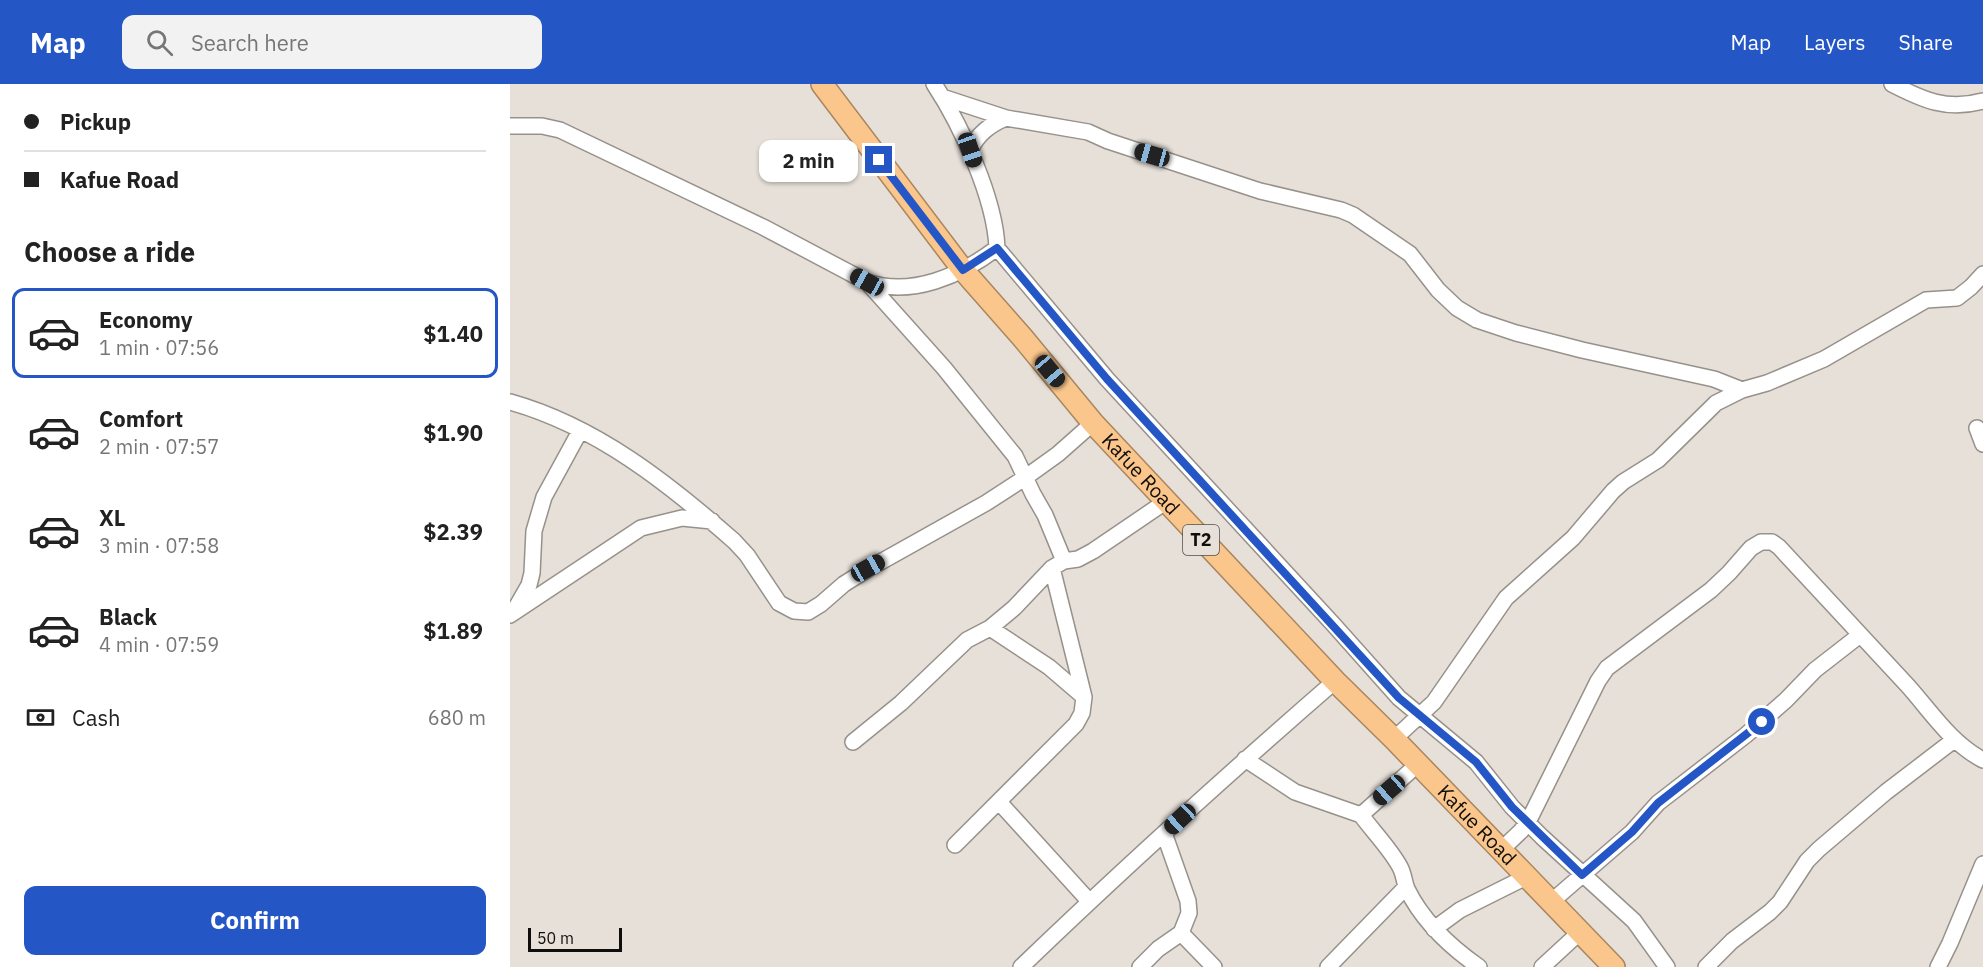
<!DOCTYPE html>
<html lang="en">
<head>
<meta charset="utf-8">
<style>
	:root { --surface:#fff; --page:#f2f2f2; --text:#222; --muted:#767676; --line:#e0e0e0; --accent:#2457c5 }
	body { margin:0; font-family:"IBM Plex Sans",sans-serif; background:var(--page); color:var(--text); height:100vh; display:flex; flex-direction:column; font-size:22px; white-space:nowrap }
	* { box-sizing:border-box; margin:0 }
	p { font-size:20px; color:var(--muted) }
	.icon { flex:none; width:33px; height:33px; fill:none; stroke:currentColor; stroke-width:2; stroke-linecap:round; stroke-linejoin:round }
	.map { position:relative; flex:1; overflow:hidden }
	.side { display:flex; flex-direction:column; background:var(--surface); width:510px }
	.side>* { flex:none }
	.guide { display:grid; align-content:center; height:132px; padding:0 24px; background:var(--surface) }
	.scale { position:absolute; left:18px; bottom:15px; width:94px; box-sizing:border-box; padding-left:6px; border:3px solid #100e0c; border-top:0; font-size:16px; line-height:21px; white-space:nowrap; color:#100e0c; -webkit-text-stroke:4px #e7e0d9; paint-order:stroke }
	.end { position:absolute; width:27px; height:27px; margin:-14px; border:8px solid #2457c5; background:#fff; box-shadow:0 0 0 3px #fff }
	.from { border-radius:50% }
	.bubble { position:absolute; height:42px; border-radius:12px; background:var(--surface); box-shadow:0 2px 4px #0004; font-size:20px; font-weight:700; line-height:42px; text-align:center }
	.car { position:absolute; width:18px; height:36px; margin:-18px -9px; border-radius:8px; box-shadow:0 0 4px 2px #0007; background:linear-gradient(#222 24%,#8ab4d8 0 40%,#222 0 76%,#8ab4d8 0 86%,#222 0) }
	.guide b { display:flex; align-items:center; gap:21px; height:57px; font-size:22px }
	.guide b+b { border-top:2px solid var(--line) }
	.guide i { width:15px; height:15px; background:var(--text) }
	ul { padding:0; list-style:none }
	li { display:flex; align-items:center; gap:18px; height:90px; margin:0 12px 9px; padding:0 12px; border:3px solid transparent; border-radius:12px }
	li div { flex:1 }
	li b { display:block; font-size:22px }
	li em { font-style:normal; font-weight:700 }
	li.active { border-color:var(--accent) }
	li>.icon { width:54px; height:54px; stroke-width:1.5 }
	h2 { padding:0 24px; font-size:27px; line-height:72px }
	.pay { display:flex; align-items:center; gap:15px; height:66px; padding:0 24px; font-size:22px }
	.pay p { margin-inline-start:auto }
	.primary-button { display:flex; gap:12px; margin-top:auto; padding:12px 24px }
	.primary-button a { flex:1; height:69px; border-radius:12px; background:var(--accent); color:#fff; font-size:24px; font-weight:700; line-height:69px; text-align:center }
	header { display:flex; align-items:center; gap:36px; box-sizing:border-box; height:84px; padding:0 30px; background:var(--accent); color:#fff }
	header strong { font-size:28px }
	nav { display:flex; gap:33px; margin-inline-start:auto; font-size:21px }
	.search { width:420px; height:54px; background:var(--page); display:flex; align-items:center; gap:15px; box-sizing:border-box; padding:0 21px; border-radius:12px; color:var(--muted); font-size:22px }
	main { display:flex; flex:1; min-height:0 }
	.map>svg:first-child { display:block }
	.lines { fill:none; stroke-linecap:round; stroke-linejoin:round }
	.minor-casing { stroke:#97918b; stroke-width:18 }
	.highway-casing { stroke:#a8865f; stroke-width:24 }
	.minor { stroke:#fff; stroke-width:15 }
	.highway { stroke:#fac68c; stroke-width:21 }
	.route { stroke:#2457c5; stroke-width:8 }
	.labels { text-anchor:middle; stroke-width:6; stroke-linejoin:round; paint-order:stroke }
	.shield { fill:#e7e0d9; stroke:#504d4a; stroke-width:1.5 }
	.shield-label { font-size:18px; font-weight:bold; fill:#100e0c }
	.street-label { font-size:20px; fill:#100e0c; stroke:#e7e0d9 }
</style>
</head>
<body>
<header>
<strong>Map</strong>
<div class="search"><svg class="icon" aria-label="search" viewBox="0 0 24 24"><circle cx="10" cy="10" r="6"/><path d="M15 15l6 6"/></svg>Search here</div>
<nav><a>Map</a><a>Layers</a><a>Share</a></nav>
</header>
<main>
<section class="side">
<div class="guide">
<b><i class="from"></i>Pickup</b>
<b><i></i>Kafue Road</b>
</div>
<h2>Choose a ride</h2>
<ul>
<li class="active"><svg class="icon" aria-label="car" viewBox="0 0 24 24"><path d="M5 17H2v-5l4-1 3-4h7l3 4 3 1v5h-3M9 17h6M6 11h13"/><circle cx="7" cy="17" r="2"/><circle cx="17" cy="17" r="2"/></svg><div><b>Economy</b><p>1 min · 07:56</p></div><em>$1.40</em></li>
<li><svg class="icon" aria-label="car" viewBox="0 0 24 24"><path d="M5 17H2v-5l4-1 3-4h7l3 4 3 1v5h-3M9 17h6M6 11h13"/><circle cx="7" cy="17" r="2"/><circle cx="17" cy="17" r="2"/></svg><div><b>Comfort</b><p>2 min · 07:57</p></div><em>$1.90</em></li>
<li><svg class="icon" aria-label="car" viewBox="0 0 24 24"><path d="M5 17H2v-5l4-1 3-4h7l3 4 3 1v5h-3M9 17h6M6 11h13"/><circle cx="7" cy="17" r="2"/><circle cx="17" cy="17" r="2"/></svg><div><b>XL</b><p>3 min · 07:58</p></div><em>$2.39</em></li>
<li><svg class="icon" aria-label="car" viewBox="0 0 24 24"><path d="M5 17H2v-5l4-1 3-4h7l3 4 3 1v5h-3M9 17h6M6 11h13"/><circle cx="7" cy="17" r="2"/><circle cx="17" cy="17" r="2"/></svg><div><b>Black</b><p>4 min · 07:59</p></div><em>$1.89</em></li>
</ul>
<div class="pay"><svg class="icon" aria-label="cash" viewBox="0 0 24 24"><path d="M3 7h18v10H3z"/><circle cx="12" cy="12" r="2"/></svg>Cash<p>680 m</p></div>
<div class="primary-button"><a>Confirm</a></div>
</section>
<div class="map">
<svg width="1473" height="883" viewBox="0 0 1473 883">
	<rect width="100%" height="100%" fill="#e7e0d9"/>
	<g class="lines">
		<g class="minor-casing">
			<path id="minor" d="M1382,0C1413,16 1437,27 1473,17
				M432,13L496,34L578,48L598,57L750,107L831,126L843,131L900,170L928,206L947,224L967,236L1006,249L1072,266L1204,295L1232,306L1257,299L1314,275L1416,216L1447,214L1461,203L1473,190
				M0,42H32L50,46L253,143L357,198C402,213 450,192 487,164C485,114 451,41 424,0
				M460,66C468,50 479,41 496,34
				M487,164L597,295L823,540L889,614L966,678L1002,723L1032,753L1124,837L1157,883
				M357,198L434,284L505,372L523,410L535,431L554,477
				M0,318C86,342 158,399 224,457L237,471L269,519L284,527L298,528L311,520L334,500L358,485L476,419L516,393L548,370L583,339
				M1467,344L1473,360
				M542,484L574,613
				M4,527L19,501L22,489L24,447L34,413L70,347
				M0,531L131,444L172,434L202,437
				M884,655L924,618L996,514L1063,454L1103,407L1113,398L1148,376L1206,319L1232,306
				M343,658L391,619L457,556L480,544L504,524L542,484L554,477L568,475L583,467L655,418
				M735,675L785,708L851,731
				M907,681L851,731C862,746 882,767 890,783C894,790 894,798 897,805C913,838 939,862 969,883
				M489,718L579,817
				M654,749L678,817L679,829L671,849
				M445,761L566,640L572,629L574,613L539,583L480,544
				M990,767L1011,747L1019,736L1088,597L1097,584L1201,506L1219,489L1241,464L1251,458H1262L1269,463C1312,509 1355,556 1398,602C1422,629 1441,659 1473,676
				M1041,818L1122,748L1148,719L1236,651L1276,616L1305,586L1350,551
				M924,845L950,826L1016,793
				M511,883C613,785 718,690 825,597
				M630,883L648,865L671,849L704,883
				M818,883L896,803
				M1032,883L1070,848
				M1196,883L1222,857L1260,828L1270,818L1297,777L1309,765L1376,708L1444,656
				M1428,883L1440,859L1473,780"/>
		</g>
		<g class="highway-casing">
			<g id="highway">
				<path id="s1" d="M312,0L453,186L512,253L583,339L825,597L884,655L1104,883"/>
			</g>
		</g>
		<use href="#minor" class="minor"/>
		<use href="#highway" class="highway"/>
	</g>
	<g class="lines">
		<path class="route" d="M369,76L453,186L487,164L597,295L889,614L966,678L1002,723L1072,791L1122,748L1148,719L1252,638"/>
	</g>
	<g class="labels">
		<rect class="shield" x="673" y="441" width="36" height="30" rx="4.5"/>
		<g class="shield-label">
			<text x="691" y="462">T2</text>
		</g>
		<g class="street-label">
			<text dy="7" stroke="none"><textPath href="#s1" startOffset="504">Kafue Road</textPath></text>
			<text dy="7" stroke="none"><textPath href="#s1" startOffset="990">Kafue Road</textPath></text>
		</g>
	</g>
</svg>
<div class="scale">50 m</div>
<i class="end from" style="left:1252px;top:638px"></i>
<i class="end" style="left:369px;top:76px"></i>
<div class="bubble" style="left:249px;top:56px;width:99px">2 min</div>
<i class="car" style="left:460px;top:66px;rotate:161deg"></i>
<i class="car" style="left:642px;top:71px;rotate:286deg"></i>
<i class="car" style="left:357px;top:198px;rotate:299deg"></i>
<i class="car" style="left:540px;top:287px;rotate:140deg"></i>
<i class="car" style="left:358px;top:484px;rotate:61deg"></i>
<i class="car" style="left:879px;top:706px;rotate:229deg"></i>
<i class="car" style="left:670px;top:735px;rotate:227deg"></i>
</div>
</main>
</body>
</html>
